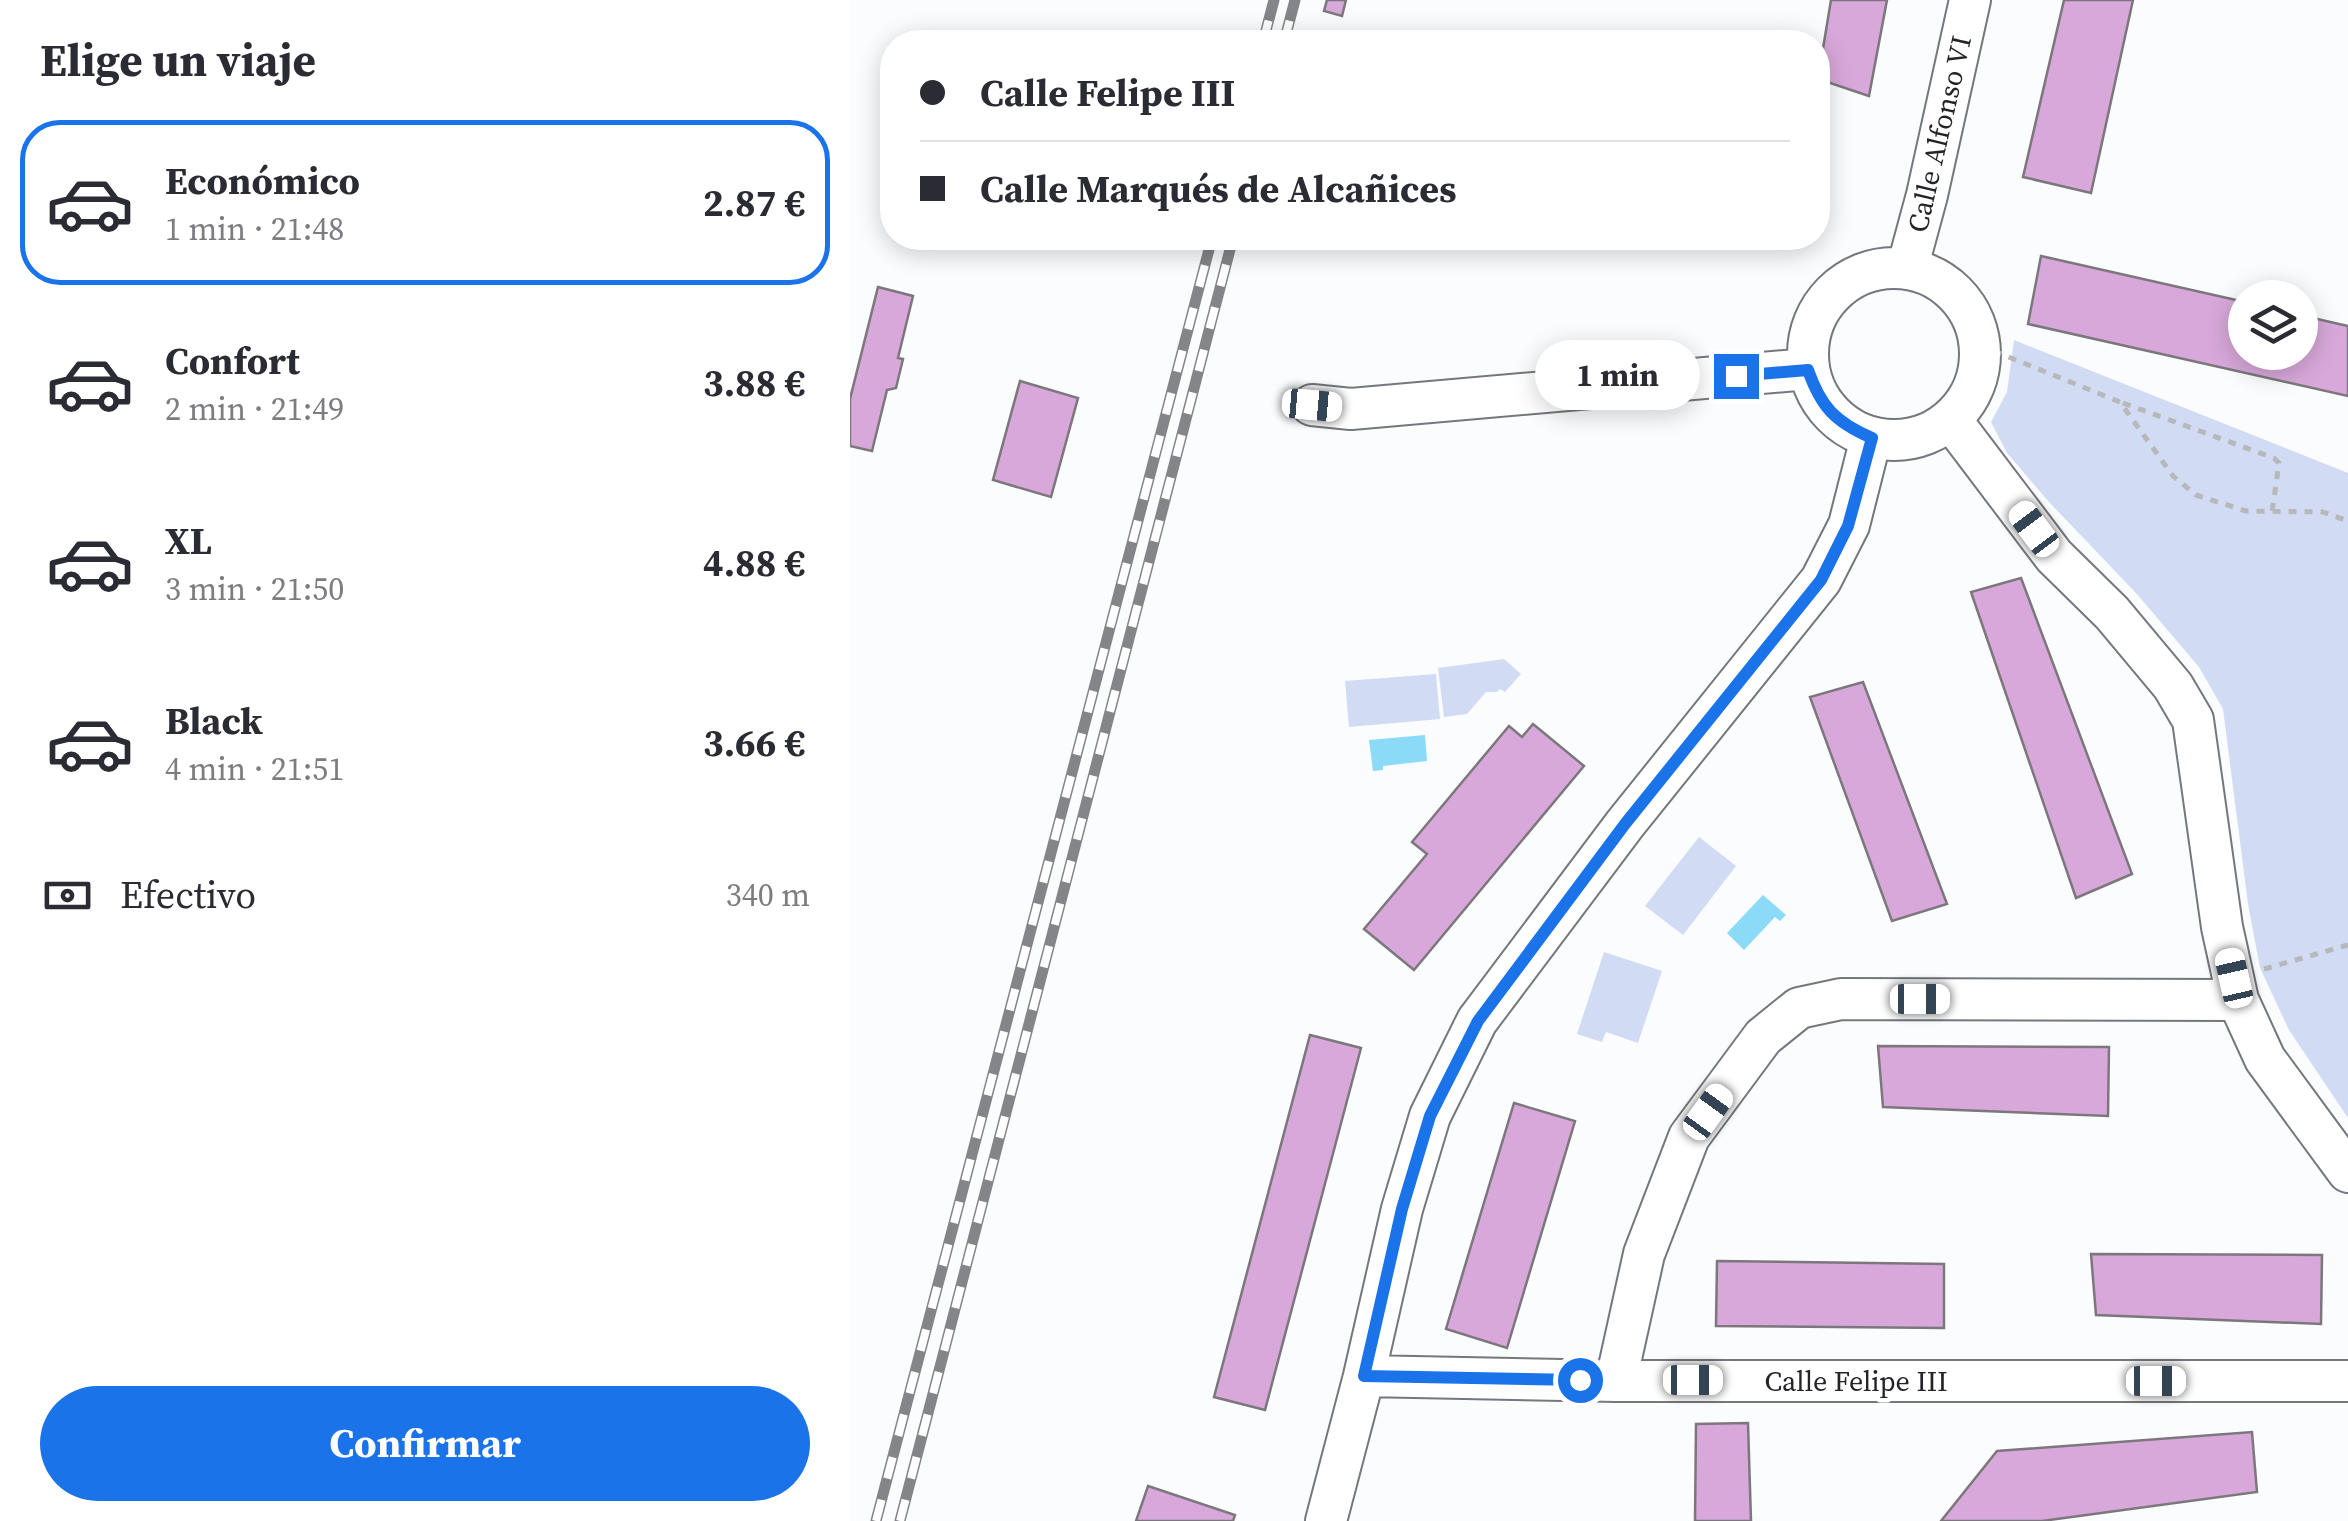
<!DOCTYPE html>
<html lang="es">
<head>
<meta charset="utf-8">
<style>
	:root { --surface:#fff; --page:#f2f2f3; --text:#2b2b33; --muted:#7c7c81; --line:#e1e1e2; --accent:#1a73e8 }
	body { margin:0; font-family:"Source Serif 4",serif; background:var(--page); color:var(--text); height:100vh; display:flex; flex-direction:column; font-size:38px; white-space:nowrap }
	* { box-sizing:border-box; margin:0 }
	p { font-size:32px; color:var(--muted) }
	.icon { flex:none; width:55px; height:55px; fill:none; stroke:currentColor; stroke-width:2; stroke-linecap:round; stroke-linejoin:round }
	.map { position:relative; flex:1; overflow:hidden }
	.sheet { display:flex; flex-direction:column; background:var(--surface); width:850px }
	.sheet>* { flex:none }
	.banner { position:absolute; left:30px; top:30px; width:950px; height:220px; border-radius:40px; box-shadow:0 5px 25px #0003; display:grid; align-content:center; height:220px; padding:0 40px; background:var(--surface) }
	.tools { position:absolute; left:1378px; top:280px; display:grid; gap:20px }
	.tools a { display:grid; place-items:center; width:90px; height:90px; border-radius:50%; background:var(--surface); box-shadow:0 5px 25px #0003; font-size:50px }
	.end { position:absolute; width:45px; height:45px; margin:-22px; border:12px solid #1a73e8; background:#fff; box-shadow:0 0 0 5px #fff }
	.from { border-radius:50% }
	.bubble { position:absolute; height:70px; border-radius:35px; background:var(--surface); box-shadow:0 5px 25px #0003; font-size:32px; font-weight:700; line-height:70px; text-align:center }
	.car { position:absolute; width:30px; height:60px; margin:-30px -15px; border-radius:12px; box-shadow:0 0 8px 2px #0007; background:linear-gradient(#fff 24%,#345 0 40%,#fff 0 76%,#345 0 86%,#fff 0) }
	.banner b { display:flex; align-items:center; gap:35px; height:95px; font-size:38px }
	.banner b+b { border-top:2px solid var(--line) }
	.banner i { width:25px; height:25px; background:var(--text) }
	ul { padding:0; list-style:none }
	li { display:flex; align-items:center; gap:30px; height:165px; margin:0 20px 15px; padding:0 20px; border:5px solid transparent; border-radius:40px }
	li div { flex:1 }
	li b { display:block; font-size:38px }
	li em { font-style:normal; font-weight:700 }
	li.current { border-color:var(--accent) }
	li>.icon { width:90px; height:90px; stroke-width:1.5 }
	h2 { padding:0 40px; font-size:45px; line-height:120px }
	.pay { display:flex; align-items:center; gap:25px; height:110px; padding:0 40px; font-size:38px }
	.pay p { margin-inline-start:auto }
	.button { display:flex; gap:20px; margin-top:auto; padding:20px 40px }
	.button a { flex:1; height:115px; border-radius:60px; background:var(--accent); color:#fff; font-size:40px; font-weight:700; line-height:115px; text-align:center }
	main { display:flex; flex:1; min-height:0 }
	.map>svg:first-child { display:block }
	.green { fill:#d1dcf4 }
	.water { fill:#8bdbf8 }
	.building { fill:#d8a8da; stroke:#7c777c; stroke-width:2.5 }
	.lines { fill:none; stroke-linecap:round; stroke-linejoin:round }
	.minor-casing { stroke:#74777d; stroke-width:44 }
	.path { stroke:#b6b8ba; stroke-width:5; stroke-dasharray:8 8; stroke-linecap:butt }
	.minor { stroke:#fff; stroke-width:40 }
	.rail-casing { stroke:#848588; stroke-width:11 }
	.rail { stroke:#fff; stroke-width:8; stroke-dasharray:22; stroke-linecap:butt }
	.route { stroke:#1a73e8; stroke-width:12 }
	.labels { text-anchor:middle; stroke-width:9; stroke-linejoin:round; paint-order:stroke }
	.street-label { font-size:28px; fill:#232427; stroke:#fff }
</style>
</head>
<body>
<main>
<section class="sheet">
<h2>Elige un viaje</h2>
<ul>
<li class="current"><svg class="icon" aria-label="car" viewBox="0 0 24 24"><path d="M5 17H2v-5l4-1 3-4h7l3 4 3 1v5h-3M9 17h6M6 11h13"/><circle cx="7" cy="17" r="2"/><circle cx="17" cy="17" r="2"/></svg><div><b>Económico</b><p>1 min · 21:48</p></div><em>2.87 €</em></li>
<li><svg class="icon" aria-label="car" viewBox="0 0 24 24"><path d="M5 17H2v-5l4-1 3-4h7l3 4 3 1v5h-3M9 17h6M6 11h13"/><circle cx="7" cy="17" r="2"/><circle cx="17" cy="17" r="2"/></svg><div><b>Confort</b><p>2 min · 21:49</p></div><em>3.88 €</em></li>
<li><svg class="icon" aria-label="car" viewBox="0 0 24 24"><path d="M5 17H2v-5l4-1 3-4h7l3 4 3 1v5h-3M9 17h6M6 11h13"/><circle cx="7" cy="17" r="2"/><circle cx="17" cy="17" r="2"/></svg><div><b>XL</b><p>3 min · 21:50</p></div><em>4.88 €</em></li>
<li><svg class="icon" aria-label="car" viewBox="0 0 24 24"><path d="M5 17H2v-5l4-1 3-4h7l3 4 3 1v5h-3M9 17h6M6 11h13"/><circle cx="7" cy="17" r="2"/><circle cx="17" cy="17" r="2"/></svg><div><b>Black</b><p>4 min · 21:51</p></div><em>3.66 €</em></li>
</ul>
<div class="pay"><svg class="icon" aria-label="cash" viewBox="0 0 24 24"><path d="M3 7h18v10H3z"/><circle cx="12" cy="12" r="2"/></svg>Efectivo<p>340 m</p></div>
<div class="button"><a>Confirmar</a></div>
</section>
<div class="map">
<svg width="1498" height="1521" viewBox="0 0 1498 1521">
	<rect width="100%" height="100%" fill="#fafcfe"/>
	<path class="green" d="M1164,340L1498,473V1118L1439,1030L1410,968L1398,904L1373,709L1349,667L1286,593L1198,501L1157,453L1141,422L1157,392Z
		M654,659L671,674L655,692L650,689L647,692H636L617,714L594,717L588,668Z
		M586,674L590,719L499,727L495,681Z
		M849,837L886,866L833,935L795,906Z
		M754,952L812,971L788,1043L756,1032L752,1042L727,1034Z"/>
	<path class="water" d="M575,735L577,761L533,766V770L523,771L519,740Z
		M913,895L936,915L930,921L925,917L894,950L877,933Z"/>
	<path class="building" d="M477,0H496L492,16L474,11Z
		M981,0H1037L1019,96L968,79Z
		M1214,0H1283L1241,193L1173,177Z
		M1191,256L1395,302V352H1450V315L1498,326V396L1178,324Z
		M28,287L63,296L48,358L53,359L46,388L37,390L22,451L0,446V399Z
		M170,381L228,398L201,497L143,480Z
		M1171,578L1282,874L1226,898L1121,592Z
		M1013,682L1097,904L1042,921L960,697Z
		M683,724L734,766L564,970L514,929L577,854L562,842L659,726L672,737Z
		M460,1035L511,1048L415,1410L364,1397Z
		M1028,1046L1259,1047L1258,1116L1033,1107Z
		M664,1103L725,1121L657,1348L596,1329Z
		M1241,1254L1472,1255L1471,1324L1246,1315Z
		M867,1261L1094,1264V1328L866,1326Z
		M898,1423L901,1521H845L846,1424Z
		M1402,1432L1407,1492L1192,1521H1091L1147,1451Z
		M298,1486L385,1515L383,1521H286Z"/>
	<g class="lines">
		<g class="minor-casing">
			<path id="minor" d="M958 354a86 86 0 1 1 172 0a86 86 0 1 1-172 0Z
				M1057,269L1077,195L1120,0
				M462,405L501,409L958,369
				M1101,420L1204,556L1262,613L1323,686L1343,720L1372,927L1388,1000L1415,1059L1498,1172
				M514,1376L766,1381H1498
				M766,1381L794,1254L839,1137L913,1037L949,1008L991,999L1388,1000
				M476,1521L514,1376L552,1209L580,1116L627,1021L775,824L971,580L999,525L1021,438"/>
		</g>
		<path class="path" d="M1129,345L1270,402L1323,476L1346,495L1396,511L1473,512L1498,521
			M1273,403L1424,458L1429,463L1422,512
			M1414,969L1498,945"/>
		<use href="#minor" class="minor"/>
		<g class="rail-casing">
			<path id="rail" d="M413,42L424,0
				M434,42L445,0
				M26,1521L362,238
				M50,1521L383,238"/>
		</g>
		<use href="#rail" class="rail"/>
	</g>
	<g class="lines">
		<path class="route" d="M730,1380L514,1376L552,1209L580,1116L628,1021L775,824L971,580L998,526L1022,438C985,422 971,407 958,370L886,376"/>
	</g>
	<g class="labels">
		<g class="street-label">
			<text transform="translate(1089 134) rotate(-77)" y="10">Calle Alfonso VI</text>
			<text x="1006" y="1391">Calle Felipe III</text>
		</g>
	</g>
</svg>
<div class="tools">
<a><svg class="icon" aria-label="layers" viewBox="0 0 24 24"><path d="M12 4l9 5-9 5-9-5zM3 14l9 5 9-5"/></svg></a>
</div>
<i class="end from" style="left:730px;top:1380px"></i>
<i class="end" style="left:886px;top:376px"></i>
<div class="bubble" style="left:685px;top:340px;width:165px">1 min</div>
<i class="car" style="left:462px;top:405px;rotate:95deg"></i>
<i class="car" style="left:1184px;top:529px;rotate:323deg"></i>
<i class="car" style="left:1384px;top:978px;rotate:347deg"></i>
<i class="car" style="left:1070px;top:999px;rotate:90deg"></i>
<i class="car" style="left:858px;top:1112px;rotate:36deg"></i>
<i class="car" style="left:843px;top:1380px;rotate:90deg"></i>
<i class="car" style="left:1306px;top:1381px;rotate:90deg"></i>
<div class="banner">
<b><i class="from"></i>Calle Felipe III</b>
<b><i></i>Calle Marqués de Alcañices</b>
</div>
</div>
</main>
</body>
</html>
